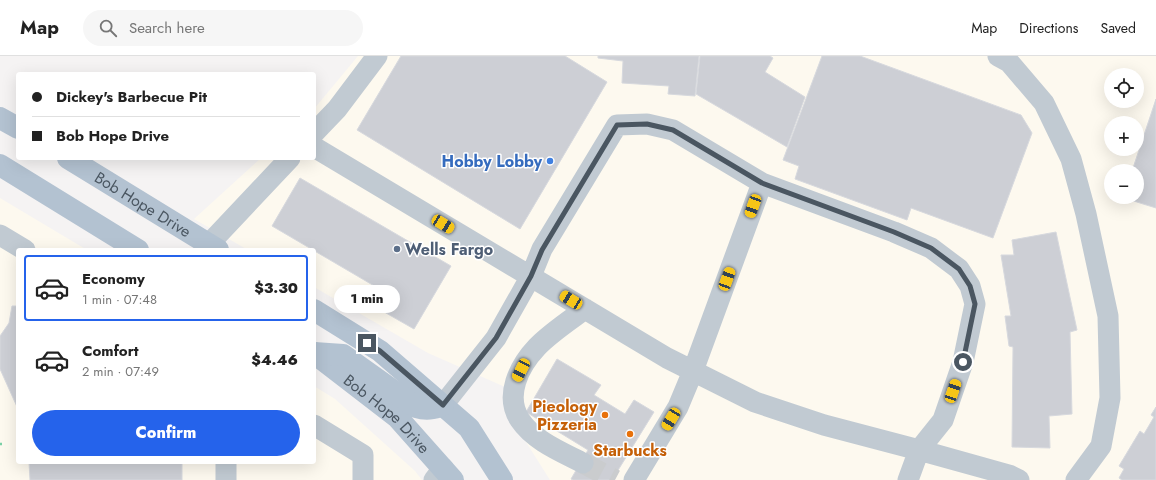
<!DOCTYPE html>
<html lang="en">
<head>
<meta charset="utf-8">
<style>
	:root { --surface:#fff; --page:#f6f6f6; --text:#222; --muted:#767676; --line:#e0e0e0; --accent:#2563eb }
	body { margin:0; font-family:Jost,sans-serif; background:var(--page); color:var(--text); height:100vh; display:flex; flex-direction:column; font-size:15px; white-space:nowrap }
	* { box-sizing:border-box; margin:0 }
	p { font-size:13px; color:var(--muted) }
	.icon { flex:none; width:22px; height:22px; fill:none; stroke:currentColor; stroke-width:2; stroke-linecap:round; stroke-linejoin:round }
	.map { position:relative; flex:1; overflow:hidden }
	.details { position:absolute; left:16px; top:192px; width:300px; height:216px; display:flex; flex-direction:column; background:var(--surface); border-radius:4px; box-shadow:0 4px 16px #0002 }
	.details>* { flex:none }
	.top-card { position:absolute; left:16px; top:16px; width:300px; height:88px; border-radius:4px; box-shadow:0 4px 16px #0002; display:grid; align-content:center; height:88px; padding:0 16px; background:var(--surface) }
	.controls { position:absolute; left:1104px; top:12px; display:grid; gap:8px }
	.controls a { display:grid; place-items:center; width:40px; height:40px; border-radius:50%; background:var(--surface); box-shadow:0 4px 16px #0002; font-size:20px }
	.end { position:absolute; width:18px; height:18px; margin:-9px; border:5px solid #4a5661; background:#fff; box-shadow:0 0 0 2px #fff }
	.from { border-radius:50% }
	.bubble { position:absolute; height:28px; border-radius:14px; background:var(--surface); box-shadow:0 4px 16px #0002; font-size:13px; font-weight:800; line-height:28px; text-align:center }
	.car { position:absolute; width:12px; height:24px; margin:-12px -6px; border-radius:5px; box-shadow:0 0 3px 1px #0007; background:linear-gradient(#f5c518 24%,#345 0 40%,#f5c518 0 76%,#345 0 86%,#f5c518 0) }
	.top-card b { display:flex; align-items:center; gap:14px; height:38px; font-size:15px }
	.top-card b+b { border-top:1px solid var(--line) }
	.top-card i { width:10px; height:10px; background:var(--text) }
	ul { padding:7px 0 0; list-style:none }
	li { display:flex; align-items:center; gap:12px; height:66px; margin:0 8px 6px; padding:0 8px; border:2px solid transparent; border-radius:4px }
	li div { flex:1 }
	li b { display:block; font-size:15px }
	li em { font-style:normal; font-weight:800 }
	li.current { border-color:var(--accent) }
	li>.icon { width:36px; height:36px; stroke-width:1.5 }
	.primary-button { display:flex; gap:8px; margin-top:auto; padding:8px 16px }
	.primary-button a { flex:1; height:46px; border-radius:24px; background:var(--accent); color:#fff; font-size:16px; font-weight:800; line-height:46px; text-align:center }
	header { display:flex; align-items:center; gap:24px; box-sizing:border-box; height:56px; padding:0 20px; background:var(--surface); border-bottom:1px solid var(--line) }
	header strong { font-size:19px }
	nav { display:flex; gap:22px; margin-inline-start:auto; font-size:14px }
	.search { width:280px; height:36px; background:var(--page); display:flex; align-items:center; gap:10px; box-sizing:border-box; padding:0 14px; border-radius:22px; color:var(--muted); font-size:15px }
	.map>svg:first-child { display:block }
	.commercial { fill:#fdf9ef; fill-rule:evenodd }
	.building { fill:#cdcfd5; stroke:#d7d9de }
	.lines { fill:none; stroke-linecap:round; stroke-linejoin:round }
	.minor-tunnel { stroke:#caccce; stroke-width:21; stroke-dasharray:21 10; stroke-linecap:butt }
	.path { stroke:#7ad0a6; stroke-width:2.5; stroke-dasharray:3 2; stroke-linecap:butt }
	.minor { stroke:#c1cad2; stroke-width:21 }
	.major { stroke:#b3c2d1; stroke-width:22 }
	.route { stroke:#4a5661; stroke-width:5 }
	.shop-dot { fill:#3f7fe0; stroke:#fff; stroke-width:1.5 }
	.service-dot { fill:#5c6f8a; stroke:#fff; stroke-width:1.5 }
	.food-dot { fill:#e8710a; stroke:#fff; stroke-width:1.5 }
	.labels { text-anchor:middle; stroke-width:3; stroke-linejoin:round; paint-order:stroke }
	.shop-label { font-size:16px; font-weight:bold; fill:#366cbe; stroke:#fff; text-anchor:end }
	.street-label { font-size:16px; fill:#4a5661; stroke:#fff }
	.service-label { font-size:16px; font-weight:bold; fill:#4e5e75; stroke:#fff; text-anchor:start }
	.food-label { font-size:16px; font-weight:bold; fill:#c56008; stroke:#fff; text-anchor:end }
</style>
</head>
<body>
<header>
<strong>Map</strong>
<div class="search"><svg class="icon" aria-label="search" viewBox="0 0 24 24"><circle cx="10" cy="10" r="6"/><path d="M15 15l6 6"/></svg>Search here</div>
<nav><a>Map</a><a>Directions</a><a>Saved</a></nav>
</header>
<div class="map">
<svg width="1156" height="424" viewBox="0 0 1156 424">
	<rect width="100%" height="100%" fill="#f5f3f3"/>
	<path class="commercial" d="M358,0H1156V424H550L514,367L505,331L428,297L314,231V194H248L194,163L261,102H314V53ZM1111,19H1137V45H1111ZM1111,67H1137V93H1111ZM1111,115H1137V141H1111Z
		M0,142L87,194H18V406H314V330L335,343L415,415L422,424H0Z"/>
	<path class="building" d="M401,0H565L607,26L520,173L357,74Z
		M598,0H699L695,40L668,38L669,30L622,27L623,5L598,2Z
		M700,0H770L773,2L765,16L805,41L787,91L696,38Z
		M822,0H860L1021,59L1032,77L993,182L911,152L907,164L795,123L799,110L783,104Z
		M1156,43V152L1124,142L1137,141V115H1132Z
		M300,122L451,210L414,273L379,253L388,238L272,170Z
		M1056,176L1077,274L1070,276L1072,358L1049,360L1050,392L1012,391L1013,291L1009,290L1005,260H1011L1001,199H1014L1012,184Z
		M12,250H18V353L0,313V280L9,267Z
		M557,303L601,329L594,339L625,358L634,344L654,356L612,424H573L571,423L588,394L526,356Z
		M1156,351V424H1122L1119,422L1124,413L1119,410L1140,375L1144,378L1154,361L1151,359Z
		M29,406H182V424H30Z"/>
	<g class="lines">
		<path class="minor-tunnel" d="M583,407L615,424"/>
		<path class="path" d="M0,388H2"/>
		<path class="minor" d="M998,0L1009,6L1044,47L1071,103L1086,158L1108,260L1110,342L1101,390L1076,424
			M314,77L337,53L377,0
			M314,91L667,302L755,346L824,369L919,394L1009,419L1019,424
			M0,179L25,194
			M209,188L290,102
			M443,349L496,282L531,220L542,193L617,69L647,68L673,74L762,127L894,176L931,192L959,213L970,230L975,248L963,306L943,364L919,394L908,424
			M314,369L363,399V424
			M226,406V424
			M583,407C562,396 534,385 520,364C504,340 519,310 537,291C549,278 570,264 585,253
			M434,424L443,412
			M634,424L678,351L693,315L762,127"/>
		<g class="major">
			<path d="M0,62L18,72"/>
			<path id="s1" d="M68,102L218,194"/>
			<path d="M0,109L138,194"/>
			<path d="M314,254L380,295L469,372L502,424"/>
			<path id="s2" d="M314,297L397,361L453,424"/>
			<path d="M314,297L343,299L416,351C426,354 433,353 443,349"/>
		</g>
	</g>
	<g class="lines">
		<path class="route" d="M367,287L380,295L443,349L496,282L531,220L542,194L617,69L647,68L673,74L762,127L894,176L931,192L959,213L970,230L975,248L963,306"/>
	</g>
	<circle class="shop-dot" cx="550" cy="105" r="4"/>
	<circle class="service-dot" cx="397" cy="193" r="4"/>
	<g class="food-dot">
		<circle cx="605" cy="359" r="4"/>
		<circle cx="630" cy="378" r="4"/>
	</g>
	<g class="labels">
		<g class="shop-label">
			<text x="542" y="111">Hobby Lobby</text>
		</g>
		<g class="street-label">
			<text dy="6" stroke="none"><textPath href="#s1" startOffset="88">Bob Hope Drive</textPath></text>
			<text dy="6" stroke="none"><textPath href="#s2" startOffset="95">Bob Hope Drive</textPath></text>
		</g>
		<g class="service-label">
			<text x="405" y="199">Wells Fargo</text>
		</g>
		<g class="food-label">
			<text x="597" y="356">Pieology<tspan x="597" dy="18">Pizzeria</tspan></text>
			<text x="630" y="400" text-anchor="middle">Starbucks</text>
		</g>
	</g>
</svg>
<div class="controls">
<a><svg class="icon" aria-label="locate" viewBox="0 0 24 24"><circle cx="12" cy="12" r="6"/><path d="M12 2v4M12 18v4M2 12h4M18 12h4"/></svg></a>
<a>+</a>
<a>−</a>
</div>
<i class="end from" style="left:963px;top:306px"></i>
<i class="end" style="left:367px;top:287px"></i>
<div class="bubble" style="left:334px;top:229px;width:66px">1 min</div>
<i class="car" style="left:753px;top:150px;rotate:200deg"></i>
<i class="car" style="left:443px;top:168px;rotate:121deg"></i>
<i class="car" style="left:727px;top:223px;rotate:20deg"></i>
<i class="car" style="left:571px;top:244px;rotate:301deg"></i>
<i class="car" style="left:521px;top:314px;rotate:207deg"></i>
<i class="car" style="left:953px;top:335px;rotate:19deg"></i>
<i class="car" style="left:671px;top:363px;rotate:211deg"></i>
<div class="top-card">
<b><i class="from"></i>Dickey's Barbecue Pit</b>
<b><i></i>Bob Hope Drive</b>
</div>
<section class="details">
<ul>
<li class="current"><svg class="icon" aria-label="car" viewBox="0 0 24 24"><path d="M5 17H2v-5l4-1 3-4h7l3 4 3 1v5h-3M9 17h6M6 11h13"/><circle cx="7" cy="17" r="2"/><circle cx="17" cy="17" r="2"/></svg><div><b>Economy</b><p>1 min · 07:48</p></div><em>$3.30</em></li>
<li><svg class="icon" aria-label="car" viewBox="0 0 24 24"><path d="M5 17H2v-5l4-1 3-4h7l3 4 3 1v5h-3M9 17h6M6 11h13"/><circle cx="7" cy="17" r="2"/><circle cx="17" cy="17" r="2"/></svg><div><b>Comfort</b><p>2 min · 07:49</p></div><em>$4.46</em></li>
</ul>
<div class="primary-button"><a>Confirm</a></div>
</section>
</div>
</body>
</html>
